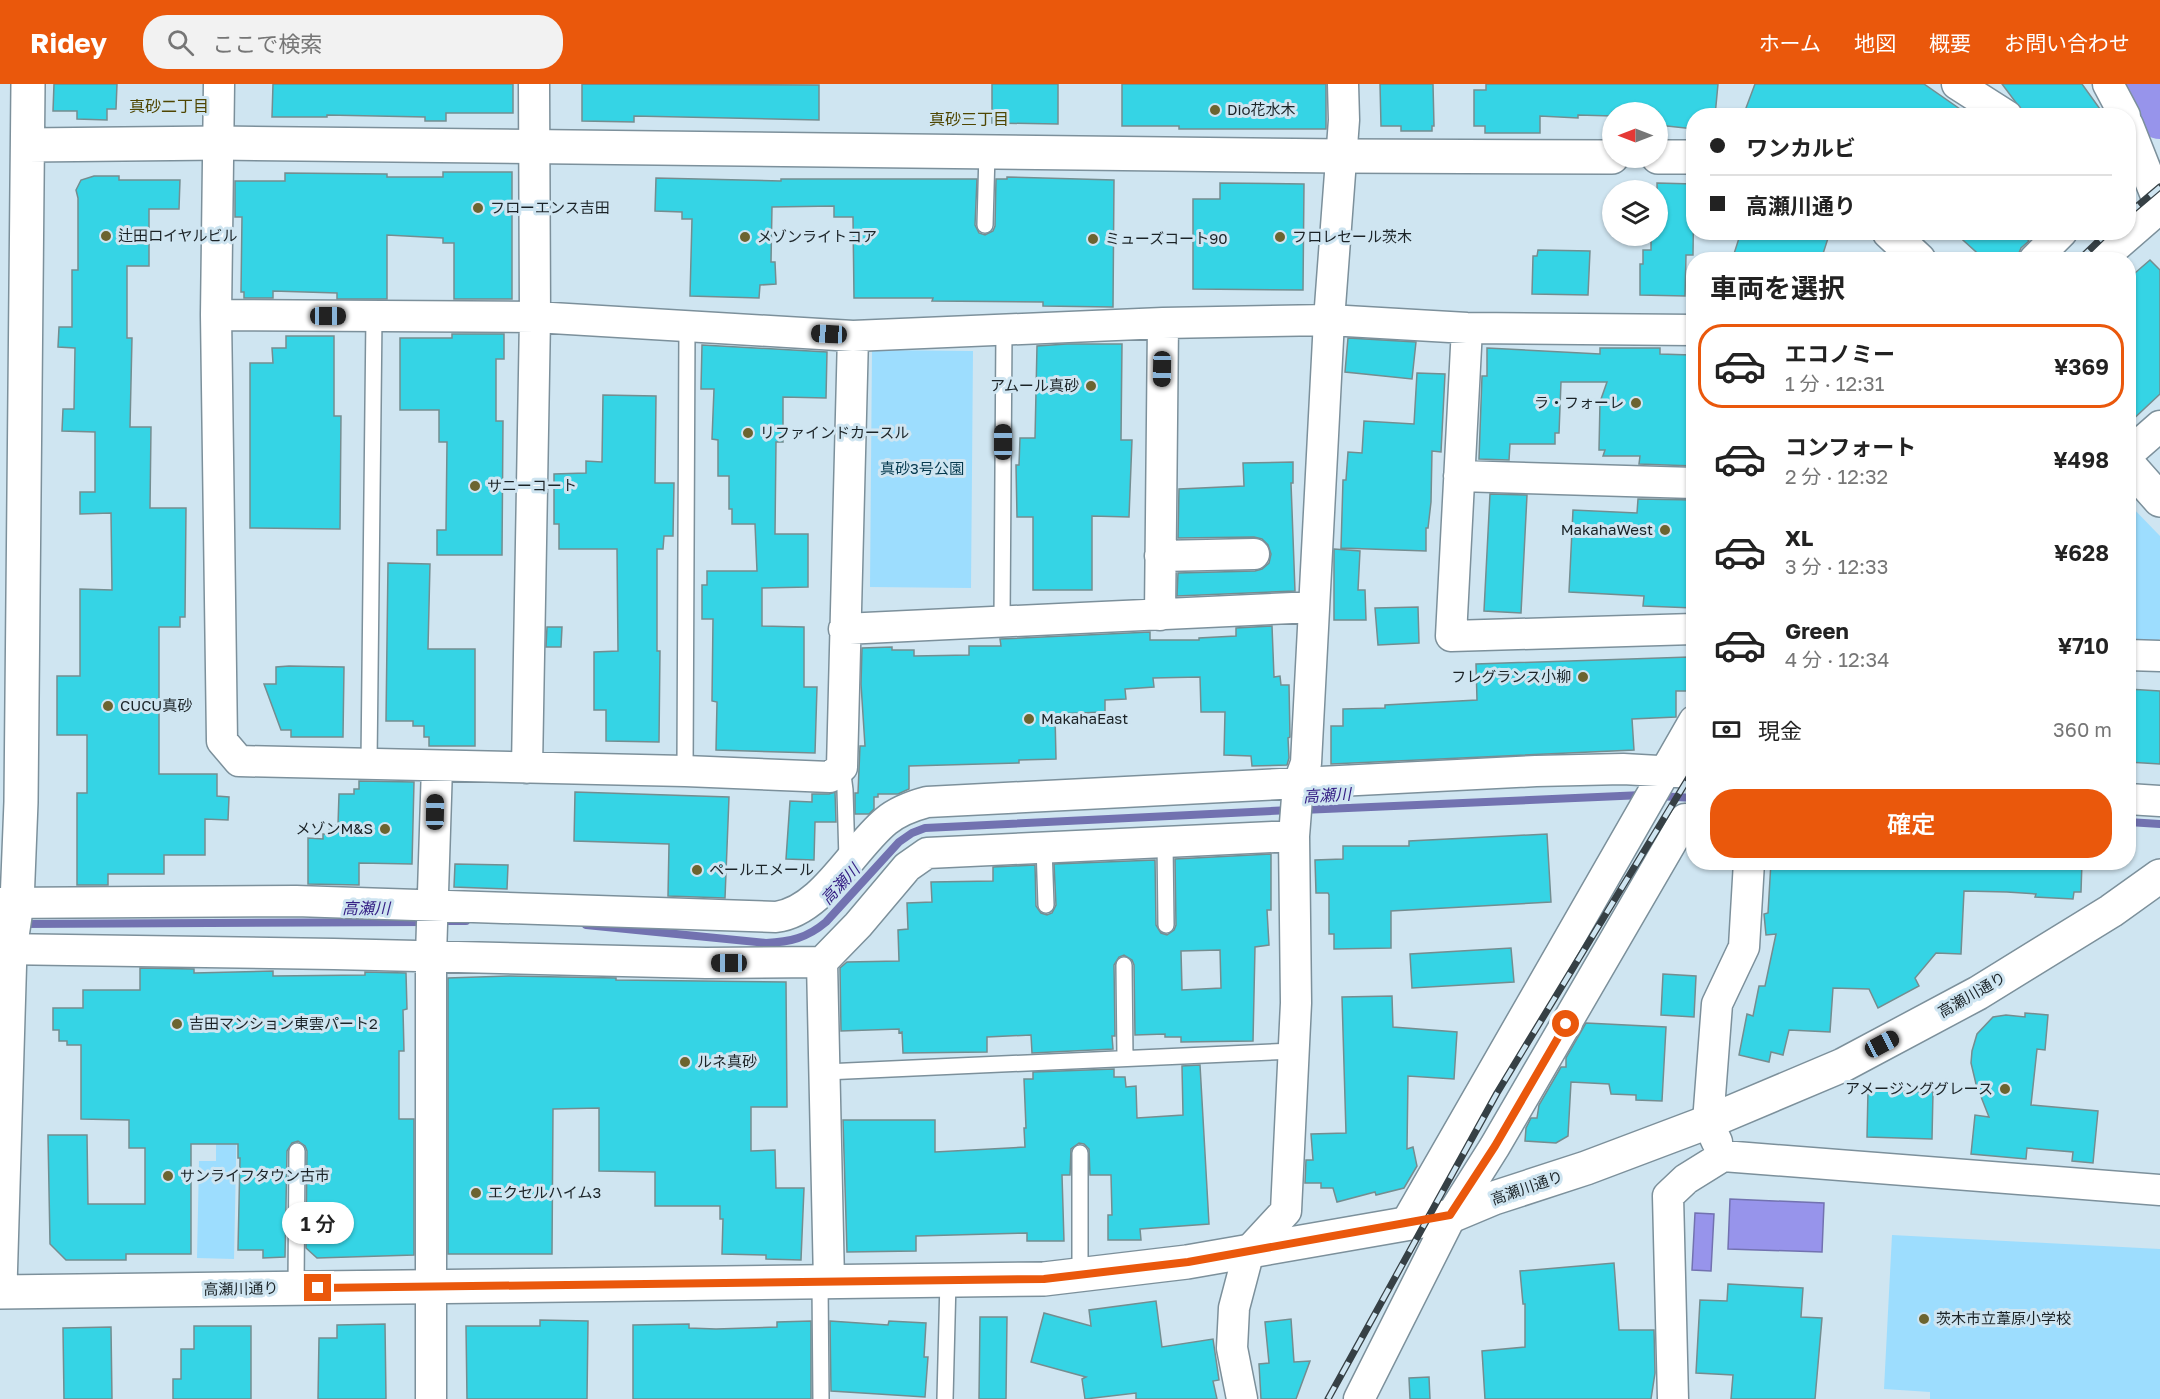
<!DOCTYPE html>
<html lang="ja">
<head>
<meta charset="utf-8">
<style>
	:root { --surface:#fff; --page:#f2f2f2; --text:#222; --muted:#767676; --line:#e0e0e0; --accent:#ea580c }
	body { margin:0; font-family:"Golos Text","Noto Sans JP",sans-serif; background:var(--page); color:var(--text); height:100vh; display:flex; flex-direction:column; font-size:22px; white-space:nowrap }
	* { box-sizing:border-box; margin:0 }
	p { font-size:20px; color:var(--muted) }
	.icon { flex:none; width:33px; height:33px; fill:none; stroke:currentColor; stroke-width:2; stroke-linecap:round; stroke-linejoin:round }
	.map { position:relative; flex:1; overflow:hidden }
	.details { position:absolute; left:1686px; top:168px; width:450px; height:618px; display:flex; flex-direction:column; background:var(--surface); border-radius:24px; box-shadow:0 2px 4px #0004 }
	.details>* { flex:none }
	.top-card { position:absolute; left:1686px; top:24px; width:450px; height:132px; border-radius:24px; box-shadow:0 2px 4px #0004; display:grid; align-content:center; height:132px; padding:0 24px; background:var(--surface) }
	.needle { width:39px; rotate:270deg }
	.tools { position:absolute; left:1602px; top:18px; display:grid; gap:12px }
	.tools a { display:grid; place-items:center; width:66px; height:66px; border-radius:50%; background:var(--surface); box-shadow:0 2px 4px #0004; font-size:30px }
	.end { position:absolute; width:27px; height:27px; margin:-14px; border:8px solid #ea580c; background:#fff; box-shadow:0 0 0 3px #fff }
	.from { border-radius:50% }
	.bubble { position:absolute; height:42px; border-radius:21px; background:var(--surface); box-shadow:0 2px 4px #0004; font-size:20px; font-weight:600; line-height:42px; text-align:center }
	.car { position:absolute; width:18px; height:36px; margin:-18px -9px; border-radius:8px; box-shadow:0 0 4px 2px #0007; background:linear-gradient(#222 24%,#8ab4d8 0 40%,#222 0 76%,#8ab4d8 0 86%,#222 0) }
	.top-card b { display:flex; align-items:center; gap:21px; height:57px; font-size:22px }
	.top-card b+b { border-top:2px solid var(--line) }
	.top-card i { width:15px; height:15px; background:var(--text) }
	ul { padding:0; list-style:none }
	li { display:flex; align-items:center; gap:18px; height:84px; margin:0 12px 9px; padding:0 12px; border:3px solid transparent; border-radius:24px }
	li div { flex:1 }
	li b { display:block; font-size:22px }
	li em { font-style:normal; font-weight:600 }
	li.on { border-color:var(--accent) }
	li>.icon { width:54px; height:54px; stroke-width:1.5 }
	h2 { padding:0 24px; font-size:27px; line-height:72px }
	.pay { display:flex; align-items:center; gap:15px; height:66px; padding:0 24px; font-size:22px }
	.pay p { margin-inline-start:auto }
	.primary-button { display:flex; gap:12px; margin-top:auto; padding:12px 24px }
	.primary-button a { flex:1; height:69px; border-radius:24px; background:var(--accent); color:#fff; font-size:24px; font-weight:600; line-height:69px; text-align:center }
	header { display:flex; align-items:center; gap:36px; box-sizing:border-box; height:84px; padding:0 30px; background:var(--accent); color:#fff }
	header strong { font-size:28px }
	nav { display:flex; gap:33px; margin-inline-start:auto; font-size:21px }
	.search { width:420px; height:54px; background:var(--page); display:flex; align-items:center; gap:15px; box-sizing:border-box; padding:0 21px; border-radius:24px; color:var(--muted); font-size:22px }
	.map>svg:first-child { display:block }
	.green { fill:#9dddfe }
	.water { fill:#9794eb; stroke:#7272b0; stroke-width:1.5 }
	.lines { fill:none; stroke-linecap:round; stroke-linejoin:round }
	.stream { stroke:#7272b0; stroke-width:8 }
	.river { stroke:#9794eb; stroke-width:46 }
	.building { fill:#35d4e5; stroke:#748d90; stroke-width:1.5; fill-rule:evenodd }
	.lane-casing { stroke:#7c909b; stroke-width:18 }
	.street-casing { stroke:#7c909b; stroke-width:33 }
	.secondary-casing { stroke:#7c909b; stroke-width:36 }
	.lane { stroke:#fff; stroke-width:15 }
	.street { stroke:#fff; stroke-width:30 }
	.secondary { stroke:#fff; stroke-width:33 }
	.rail-casing { stroke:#364045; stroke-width:7 }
	.rail { stroke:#cfe5f1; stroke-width:4.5; stroke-dasharray:14; stroke-linecap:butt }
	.route { stroke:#ea580c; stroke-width:8 }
	.poi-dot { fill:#6c6430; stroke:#cfe5f1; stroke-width:2 }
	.labels { text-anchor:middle; stroke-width:6; stroke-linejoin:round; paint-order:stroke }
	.poi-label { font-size:15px; fill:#1b2327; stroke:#cfe5f1; text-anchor:start }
	.park-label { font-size:15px; fill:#04384d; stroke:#cfe5f1 }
	.street-label { font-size:15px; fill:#1b2327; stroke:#cfe5f1 }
	.neighbourhood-label { font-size:16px; fill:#4f4602; stroke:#cfe5f1 }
	.water-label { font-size:16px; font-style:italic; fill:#362185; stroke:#cfe5f1 }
</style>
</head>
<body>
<header>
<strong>Ridey</strong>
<div class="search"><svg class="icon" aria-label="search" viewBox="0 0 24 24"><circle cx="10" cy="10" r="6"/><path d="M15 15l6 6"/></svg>ここで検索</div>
<nav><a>ホーム</a><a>地図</a><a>概要</a><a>お問い合わせ</a></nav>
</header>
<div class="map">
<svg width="2160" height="1315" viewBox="0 0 2160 1315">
	<rect width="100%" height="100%" fill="#cfe5f1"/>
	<path class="green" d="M872,266L973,267L971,504L870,503Z
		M2128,419L2160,452V555L2148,561L2129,560Z
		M216,1029H237L234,1175L197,1174L199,1077H216Z
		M1892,1151L2160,1165V1315H1930V1308L1884,1305Z"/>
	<path class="water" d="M1730,1115L1824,1119L1822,1168L1728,1165Z
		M1695,1129L1714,1130L1711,1187L1692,1186Z"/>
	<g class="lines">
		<path class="stream" d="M1658,712L1694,714
			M1302,726L1643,711
			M2128,738L2160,740
			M439,837H466
			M22,840L427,838
			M586,841L766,859C790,858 807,854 826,838L899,758L912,749L925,744L1290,726"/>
		<path class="river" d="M2145,0L2160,32"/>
	</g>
	<path class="building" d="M54,0H117L116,25H107V36L77,35V27H53Z
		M273,0H513V29H446V37H425V33L327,31V33H272Z
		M582,0L819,1V36L634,32V38L582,37Z
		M992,0H1058V40L992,39Z
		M1122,0H1326V45H1179V42H1122Z
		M1380,0H1433L1434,42H1432V47H1401V42H1381Z
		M1486,0H1718L1715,32H1694V45L1658,41V28H1612V32L1578,31V34L1540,32V49H1485V42H1474V6H1486Z
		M1755,0H1924L1970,32H1743Z
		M2002,0H2082L2105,32H2026Z
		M443,88H512V215H454V159H443V154L387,151V215H337V209L273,207V214H244V208H241L242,133H235V97H285V89L387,90V93H443Z
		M94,92H119V96H180L179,125H149V182H127V254H132L130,343H151L150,424H186L185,533H180V543H159V690H217V712L229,713L228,736L205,735V771H164V790H108V801H77V709H87V651H57V592H80V505L112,506L111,429L80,430V408H95V348L62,347L63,325H74L75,264L58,263L59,243H72V186H78V114L76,106L81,96Z
		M1007,93L1114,96L1113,223L1043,222V218L932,217L933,214H854L853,133H834V122L772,123L771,178H775L776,200L760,201L759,214L690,212L692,135H682V128L655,127L656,94L781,97V95H977L975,141L979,149L985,151L993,147L995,142L996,95H1007Z
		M1220,99L1304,100L1303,206L1193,205V115H1220Z
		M1657,99L1694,100L1693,171H1686L1685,212L1640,211V180H1643V166H1651V152H1658Z
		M1741,148H1830L1821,176H1732Z
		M1954,148H2019L2029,157L2021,164L2016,176H1985Z
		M1538,166L1590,167L1588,211L1532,210L1533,172H1537Z
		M2150,176L2160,186V310L2128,340V195Z
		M452,250H504V275H496V337H503L502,471H437V446H446L447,358H439V326H400V254H452Z
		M286,252H334V332H341L340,445L250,444V279H273L272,264H286Z
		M1348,254L1416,258L1412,295L1345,288Z
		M1067,260H1122L1121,356H1132L1129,433L1092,432V506H1033V433H1017L1016,381H1019L1020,354H1035L1037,262Z
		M702,261L827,268L826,314L783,313V358H776L775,450H808V503L762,504V542L804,543V603H817L815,669L716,666L717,618L712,617L713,535H702V501H707V487H757L755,440H732V425H729V392H718V356L712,355L714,305H701Z
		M1487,264L1600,270V264H1660V270L1691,271L1690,305L1694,306V382L1639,380L1640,372H1603L1605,366H1599L1600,318L1607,298H1561L1559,349H1555V360H1510L1509,376L1479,375L1482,292H1487Z
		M1417,289L1445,290L1441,368L1432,367L1431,418L1428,444H1426V467L1341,464L1343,396H1346L1348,368L1362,369L1364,337L1414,340Z
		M603,311L656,312L655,399H674L673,452H664L663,465H657V567H660L659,658L606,657V626H594V568L618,567L617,465H559V440H554V390L586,389V377L602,378Z
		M1293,378V399H1291L1295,507L1177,512L1178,489L1255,487L1262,485L1269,479L1271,470L1268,461L1262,455L1254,453L1178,454L1179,405L1244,402L1243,379Z
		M1490,410L1527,411L1521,529L1484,527Z
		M1638,415L1694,416V524L1643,522L1644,512L1569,508L1573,426L1637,429Z
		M1334,465L1360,467L1358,506H1365L1366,536H1334Z
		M388,479L430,480L428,565H475V662H429V653H424V642H413V637H386Z
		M1418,523L1419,559L1378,561L1375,524Z
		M1272,542L1274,593L1280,592L1281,601H1289L1290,653L1288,654L1289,674L1287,681L1252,682L1251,672L1224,671L1225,628H1201L1200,593L1153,594L1154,603L1125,605L1126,615L1105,616V628L1055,630L1056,675L1019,676V679L909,682V705L898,710H878V713H874V725L869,730H855V709H858L860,662H865L861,600L862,564L892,563V566H914V572L969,571V562H1001L1000,555L1150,548V556H1199V554L1236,552V544Z
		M547,543H562L561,563H546Z
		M1689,573L1690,607H1676V633L1632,635L1634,666L1331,680V642H1343V625L1385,624V621L1477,616L1476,580Z
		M289,582L344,583L343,653H291V646H281L264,600H276V583Z
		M2128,605L2160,607V680L2128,678Z
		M359,697L414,698L412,780L359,779V801L308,800V754L323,755V750H329L330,741H338L339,710H354V705H359Z
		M575,708L729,713L725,814L668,812L669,760L574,757Z
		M835,708L836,738H815L814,776L786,775L790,717L812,718V710H829Z
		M1547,750L1551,818L1391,827V864L1334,865V850H1329V811L1328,809H1316L1315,776L1343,775V762H1409V757Z
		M1271,770V826H1267L1269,861L1255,863L1253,957L1181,958V953H1165V950L1135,951L1134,881L1132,876L1124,871L1119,873L1114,881L1115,952H1112L1113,965L1032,969L1031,951L987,953V968L903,969L902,948L899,949V945L841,947L840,884L847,878L899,877L898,846L908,845L907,819L932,818L931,798L993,797V783L1035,781L1036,822L1041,829L1047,831L1052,829L1056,821L1054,780L1155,776L1156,841L1161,849L1167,851L1174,846L1176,841L1175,775ZM1220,866L1221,904L1182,906L1181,867Z
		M1771,778H2082L2081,808H2074L2073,815L2035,813L2036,810L2007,808L1964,807L1961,870L1936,869L1915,894L1919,902L1878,924L1869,905L1833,904L1830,948L1789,946L1783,971L1771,968L1769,978L1739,971L1747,930L1753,932L1759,902H1765L1776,850L1766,851L1764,830L1768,829Z
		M455,780L508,781L507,805L454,803Z
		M1511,864L1514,898L1412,904L1410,870Z
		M140,884L194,885V889L273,887V892L365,891V888L406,889L407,925L403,926L404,967H399V1035H414V1171L317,1174L306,1164L307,1067L305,1062L298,1057L292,1059L287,1067L285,1173L263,1174V1166H238L240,1074H238V1060H191V1170H126V1176H66L50,1160L48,1051H87L88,1120H145V1064H129V1036L81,1035V961H67V957H59V946H53V924H83V906H140Z
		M1663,890L1696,892L1694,933L1661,931Z
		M509,892L616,894V896L786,898L787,1023H751V1067L775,1066L776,1104H804L801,1176L766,1175V1171L722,1170L723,1135H720V1122H655V1088L599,1087V1024L553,1025L552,1170H448V894Z
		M1392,912L1393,943L1457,948L1454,995L1408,992L1407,1065L1413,1063L1417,1082L1404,1104L1376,1111L1375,1108L1337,1118L1333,1104H1321V1099H1305L1306,1076H1313L1311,1050L1346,1049L1342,913Z
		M2025,929L2048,931L2045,966L2037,965L2031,1021L2098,1027L2093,1079L2072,1077L2073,1068L2027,1064L2026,1075L1971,1070L1975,1031L1989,1033L1976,1000L1971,979L1972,967L1977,950L1993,933L2006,931L2025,933Z
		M1586,939L1666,943L1662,1017L1636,1016V1011L1611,1010L1609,1000L1571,998L1568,1052L1556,1059L1525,1057L1526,1044L1531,1034H1537L1539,1021L1561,983H1566V974Z
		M1200,981L1209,1140L1140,1145L1141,1156H1108V1131H1112L1111,1091H1090L1089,1065L1084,1060L1079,1059L1071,1065L1070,1091H1062L1064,1157H1027V1149L916,1152V1167L847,1168L843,1036H935V1068L1025,1063L1024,1044H1026L1024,995H1033V988L1114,985V993H1125L1126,1003L1136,1002L1137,1034L1183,1031L1182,982Z
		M1868,1006L1933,1008L1932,1055L1867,1053Z
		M1614,1179L1619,1246H1654L1655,1289L1651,1315H1485L1482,1267L1525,1263V1220H1523L1520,1187Z
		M1728,1200L1803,1204L1801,1233L1822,1234L1815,1315H1731L1733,1291L1696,1289L1700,1216L1727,1217Z
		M1156,1217L1162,1263L1213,1255L1219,1296L1213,1297L1217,1315H1136V1309L1085,1315L1082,1295L1086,1293L1031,1278L1044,1229L1091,1242L1089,1226Z
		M980,1233H1007L1006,1315H979Z
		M1291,1235L1294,1278L1310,1277L1296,1315H1261L1259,1280L1269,1279L1265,1238Z
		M540,1236L588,1237L587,1315H467L466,1242H540Z
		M811,1237V1315H633V1241L689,1240V1244L716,1245L777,1243V1238Z
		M830,1237L888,1241L889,1237L926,1239L924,1273H928L925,1313L831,1307Z
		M385,1240L386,1315H318L319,1254H337V1241Z
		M194,1242H251V1315H173V1295H181V1265H194Z
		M111,1243L112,1315H64L63,1244Z
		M1429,1293L1430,1315H1410L1409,1294Z"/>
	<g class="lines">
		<g class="lane-casing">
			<path id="lane" d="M985,141L987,69
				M1002,536L1004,246
				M369,679L374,232
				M842,683L845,706L847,776
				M685,687L687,242
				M1165,758L1166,841
				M1044,763L1046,821
				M1124,881L1125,974
				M825,988L1294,967
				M1080,1069V1191
				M820,1198L821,1315
				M296,1205L297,1067
				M945,1315L948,1196"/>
		</g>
		<g class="street-casing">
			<path id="street" d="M219,0L216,231L222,657L239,677L685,687L830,693L842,683L853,252
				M1957,0L2007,32
				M2108,0L2125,32
				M2128,41L2160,122
				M2034,176L2062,148
				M2100,176L2160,124
				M216,231L535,233L853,252L1163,239L1329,236L1467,244L1694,246
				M1467,244L1451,552L1694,545
				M2128,370L2160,342
				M1459,392L1694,399
				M1160,472L1254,470
				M1160,531L1163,239
				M844,545L1314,523
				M2128,571L2160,572
				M527,684L535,233L534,0
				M2128,715L2160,717
				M0,819L296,817L776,833C822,827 852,765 886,737C898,727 912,722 927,718L1536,687L1623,685L1694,689
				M0,865L334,870L706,879L822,878L858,841L907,783L927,769L1294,752
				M822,878L829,1198
				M1717,1058L1708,1038L1717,920L1744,863L1749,778
				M1406,1139L1694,637
				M431,1315V872L437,682
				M1242,1315L1232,1264L1234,1224L1249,1167L1286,1127L1296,919L1294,752L1298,701L1306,679L1329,236L1344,36L1343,0
				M1359,1315L1451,1132L1495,1062L1685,735
				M1673,1315L1668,1112L1686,1095L1723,1072L2160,1106"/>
		</g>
		<g class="secondary-casing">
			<path id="secondary" d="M28,61L219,59L1341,72L1612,73
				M1658,73H1694
				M1889,148L1919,176
				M2128,380L2160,416
				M0,1203L10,865L17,819L21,718L28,0
				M0,1208L1044,1195L1187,1178L1451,1132L1494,1114L1586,1084L1708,1038L1843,981L1978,909L2111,827L2160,792"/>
		</g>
		<use href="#lane" class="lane"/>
		<use href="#street" class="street"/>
		<use href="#secondary" class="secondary"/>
		<g class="rail-casing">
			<path id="rail" d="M2128,130L2160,103
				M2079,176L2108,148
				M1328,1315L1497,1009L1694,685"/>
		</g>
		<use href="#rail" class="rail"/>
	</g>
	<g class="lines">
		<path class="route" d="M318,1204L1044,1195L1188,1178L1450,1131L1495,1062L1566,940"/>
	</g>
	<g class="poi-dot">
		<circle cx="1215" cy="26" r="6"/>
		<circle cx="478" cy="124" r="6"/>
		<circle cx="106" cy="152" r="6"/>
		<circle cx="745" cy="153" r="6"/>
		<circle cx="1280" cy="153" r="6"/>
		<circle cx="1093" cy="155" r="6"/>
		<circle cx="1091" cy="302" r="6"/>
		<circle cx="1636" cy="319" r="6"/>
		<circle cx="748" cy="349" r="6"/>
		<circle cx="475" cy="402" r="6"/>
		<circle cx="1665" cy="446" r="6"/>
		<circle cx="1583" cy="593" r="6"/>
		<circle cx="108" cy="622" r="6"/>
		<circle cx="1029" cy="635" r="6"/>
		<circle cx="385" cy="745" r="6"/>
		<circle cx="697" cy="786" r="6"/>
		<circle cx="177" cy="940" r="6"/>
		<circle cx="685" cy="978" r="6"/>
		<circle cx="2005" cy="1005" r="6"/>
		<circle cx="168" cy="1092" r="6"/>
		<circle cx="476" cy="1109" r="6"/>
		<circle cx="1924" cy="1235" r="6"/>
	</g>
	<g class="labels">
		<g class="poi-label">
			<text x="1227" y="31">Dio花水木</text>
			<text x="490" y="129">フローエンス吉田</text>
			<text x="118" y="157">辻田ロイヤルビル</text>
			<text x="757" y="158">メゾンライトコア</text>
			<text x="1292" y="158">フロレセール茨木</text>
			<text x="1105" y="160">ミューズコート90</text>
			<text x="1079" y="307" text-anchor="end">アムール真砂</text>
			<text x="1624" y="324" text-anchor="end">ラ・フォーレ</text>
			<text x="760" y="354">リファインドカースル</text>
			<text x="487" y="407">サニーコート</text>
			<text x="1653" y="451" text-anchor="end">MakahaWest</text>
			<text x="1571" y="598" text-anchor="end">フレグランス小柳</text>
			<text x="120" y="627">CUCU真砂</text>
			<text x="1041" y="640">MakahaEast</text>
			<text x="373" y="750" text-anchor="end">メゾンM&amp;S</text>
			<text x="709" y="791">ペールエメール</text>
			<text x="189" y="945">吉田マンション東雲パート2</text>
			<text x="697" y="983">ルネ真砂</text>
			<text x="1993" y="1010" text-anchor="end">アメージンググレース</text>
			<text x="180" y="1097">サンライフタウン古市</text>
			<text x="488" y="1114">エクセルハイム3</text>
			<text x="1936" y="1240">茨木市立葦原小学校</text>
		</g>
		<g class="park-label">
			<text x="922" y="390">真砂3号公園</text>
		</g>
		<g class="street-label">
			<text transform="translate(1972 911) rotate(-30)" y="5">高瀬川通り</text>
			<text transform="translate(1527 1104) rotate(-19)" y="5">高瀬川通り</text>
			<text transform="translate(241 1205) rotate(-1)" y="5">高瀬川通り</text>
		</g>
		<g class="neighbourhood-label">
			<text x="169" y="28">真砂二丁目</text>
			<text x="969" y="41">真砂三丁目</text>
		</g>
		<g class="water-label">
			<text transform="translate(1327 711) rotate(-3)" y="6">高瀬川</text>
			<text transform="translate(840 800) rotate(-47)" y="6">高瀬川</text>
			<text x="366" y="830">高瀬川</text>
		</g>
	</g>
</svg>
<div class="tools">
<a><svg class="needle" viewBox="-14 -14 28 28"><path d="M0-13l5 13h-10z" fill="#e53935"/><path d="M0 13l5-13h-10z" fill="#767676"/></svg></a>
<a><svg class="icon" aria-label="layers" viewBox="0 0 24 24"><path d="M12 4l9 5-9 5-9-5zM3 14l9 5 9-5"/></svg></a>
</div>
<i class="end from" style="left:1566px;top:940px"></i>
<i class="end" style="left:318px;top:1204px"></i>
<div class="bubble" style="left:282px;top:1118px;width:72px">1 分</div>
<i class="car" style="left:328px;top:232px;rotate:90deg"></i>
<i class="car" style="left:829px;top:250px;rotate:273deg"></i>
<i class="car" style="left:1162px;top:285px;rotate:181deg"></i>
<i class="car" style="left:1003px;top:358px;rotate:0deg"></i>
<i class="car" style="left:435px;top:728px;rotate:1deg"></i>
<i class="car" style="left:729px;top:879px;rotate:270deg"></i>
<i class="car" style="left:1882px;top:960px;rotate:62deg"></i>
<div class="top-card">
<b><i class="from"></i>ワンカルビ</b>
<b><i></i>高瀬川通り</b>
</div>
<section class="details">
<h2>車両を選択</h2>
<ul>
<li class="on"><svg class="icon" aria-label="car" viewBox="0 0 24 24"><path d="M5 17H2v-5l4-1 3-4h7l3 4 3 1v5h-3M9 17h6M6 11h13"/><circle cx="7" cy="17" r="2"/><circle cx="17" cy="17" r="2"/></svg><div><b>エコノミー</b><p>1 分 · 12:31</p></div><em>¥369</em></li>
<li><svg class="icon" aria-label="car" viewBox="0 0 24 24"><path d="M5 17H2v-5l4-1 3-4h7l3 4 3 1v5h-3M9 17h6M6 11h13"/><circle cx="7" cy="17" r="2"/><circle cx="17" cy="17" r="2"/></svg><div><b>コンフォート</b><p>2 分 · 12:32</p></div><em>¥498</em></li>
<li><svg class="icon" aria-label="car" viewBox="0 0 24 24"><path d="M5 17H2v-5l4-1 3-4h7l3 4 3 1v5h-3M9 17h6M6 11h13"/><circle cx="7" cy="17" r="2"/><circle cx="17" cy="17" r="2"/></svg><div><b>XL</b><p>3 分 · 12:33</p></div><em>¥628</em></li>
<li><svg class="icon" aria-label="car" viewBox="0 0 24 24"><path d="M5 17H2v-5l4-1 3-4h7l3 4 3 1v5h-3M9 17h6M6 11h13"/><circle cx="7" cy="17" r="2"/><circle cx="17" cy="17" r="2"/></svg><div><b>Green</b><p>4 分 · 12:34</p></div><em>¥710</em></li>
</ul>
<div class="pay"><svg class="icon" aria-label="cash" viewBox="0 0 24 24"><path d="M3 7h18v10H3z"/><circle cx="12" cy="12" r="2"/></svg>現金<p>360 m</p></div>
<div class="primary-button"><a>確定</a></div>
</section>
</div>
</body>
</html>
